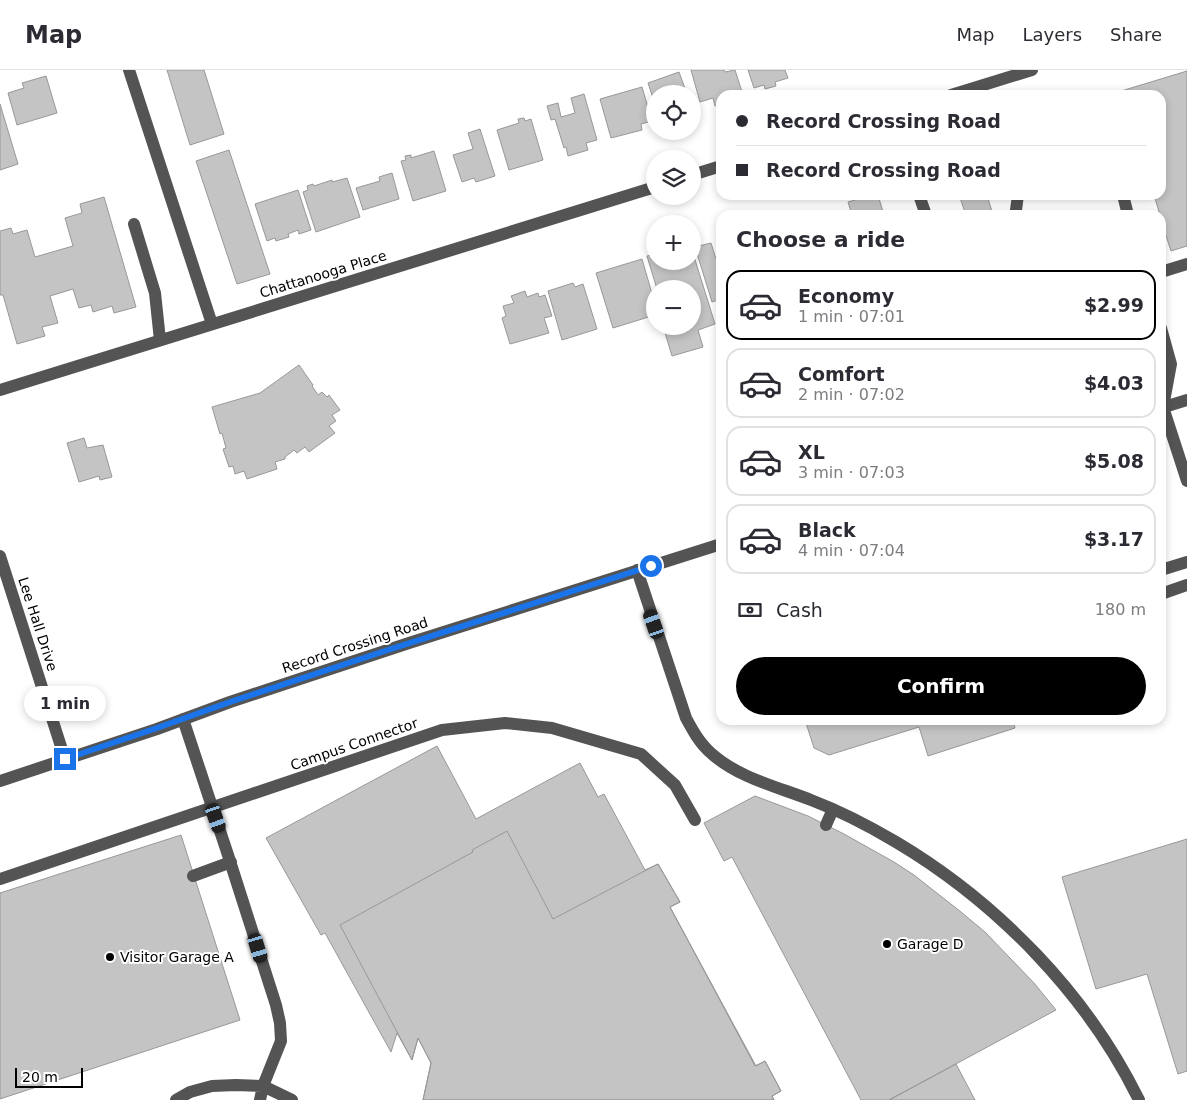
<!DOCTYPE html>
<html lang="en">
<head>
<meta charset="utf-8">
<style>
	:root { --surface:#fff; --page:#f7f7f7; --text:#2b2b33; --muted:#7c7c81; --line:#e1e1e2; --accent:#000 }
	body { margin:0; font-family:"DejaVu Sans",sans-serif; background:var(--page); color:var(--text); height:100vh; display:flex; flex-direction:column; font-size:19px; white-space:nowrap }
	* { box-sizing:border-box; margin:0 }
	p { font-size:16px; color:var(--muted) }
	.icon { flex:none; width:28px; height:28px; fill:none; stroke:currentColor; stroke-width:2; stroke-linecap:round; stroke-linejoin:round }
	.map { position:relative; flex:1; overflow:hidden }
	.side { position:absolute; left:716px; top:140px; width:450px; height:515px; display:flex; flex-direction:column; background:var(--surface); border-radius:15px; box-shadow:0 2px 8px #0003 }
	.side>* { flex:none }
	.banner { position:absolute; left:716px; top:20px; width:450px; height:110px; border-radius:15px; box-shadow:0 2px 8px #0003; display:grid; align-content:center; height:110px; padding:0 20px; background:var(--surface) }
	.tools { position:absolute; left:646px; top:15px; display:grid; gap:10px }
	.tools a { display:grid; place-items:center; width:55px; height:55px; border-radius:50%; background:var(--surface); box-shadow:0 2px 8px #0003; font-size:25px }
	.scale { position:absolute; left:15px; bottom:12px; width:68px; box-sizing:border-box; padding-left:5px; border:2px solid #000; border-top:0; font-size:14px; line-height:18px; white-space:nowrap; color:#000; -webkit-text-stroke:4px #fff; paint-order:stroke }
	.end { position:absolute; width:22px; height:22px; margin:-11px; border:6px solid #1a73e8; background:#fff; box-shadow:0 0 0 2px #fff }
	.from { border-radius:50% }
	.bubble { position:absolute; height:35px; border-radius:18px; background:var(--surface); box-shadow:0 2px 8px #0003; font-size:16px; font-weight:700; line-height:35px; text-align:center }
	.car { position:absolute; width:15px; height:30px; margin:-15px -8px; border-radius:6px; box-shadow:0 0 4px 1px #0007; background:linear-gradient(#222 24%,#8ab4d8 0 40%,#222 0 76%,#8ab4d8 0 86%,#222 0) }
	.banner b { display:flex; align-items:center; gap:18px; height:48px; font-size:19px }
	.banner b+b { border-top:1px solid var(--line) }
	.banner i { width:12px; height:12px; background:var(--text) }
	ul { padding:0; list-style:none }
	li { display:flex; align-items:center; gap:15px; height:70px; margin:0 10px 8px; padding:0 10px; border:2px solid var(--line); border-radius:15px }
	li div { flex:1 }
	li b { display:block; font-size:19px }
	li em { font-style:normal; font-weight:700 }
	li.active { border-color:var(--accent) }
	li>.icon { width:45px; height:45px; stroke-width:1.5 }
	h2 { padding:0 20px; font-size:22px; line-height:60px }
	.pay { display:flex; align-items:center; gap:12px; height:55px; padding:0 20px; font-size:19px }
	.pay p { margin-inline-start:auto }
	.action { display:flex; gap:10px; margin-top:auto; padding:10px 20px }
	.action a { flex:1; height:58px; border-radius:30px; background:var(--accent); color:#fff; font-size:20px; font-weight:700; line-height:58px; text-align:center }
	header { display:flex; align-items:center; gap:30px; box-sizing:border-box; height:70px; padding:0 25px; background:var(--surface); border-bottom:1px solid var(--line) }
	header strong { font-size:24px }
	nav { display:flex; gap:28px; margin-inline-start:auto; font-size:18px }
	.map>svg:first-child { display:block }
	.building { fill:#c4c4c4; stroke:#989898 }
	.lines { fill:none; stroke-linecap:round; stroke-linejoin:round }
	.minor { stroke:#545454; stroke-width:12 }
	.minor-bridge { stroke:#545454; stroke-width:12 }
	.route { stroke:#1a73e8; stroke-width:6 }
	.poi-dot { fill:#000; stroke:#fff; stroke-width:2 }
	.labels { text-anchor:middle; stroke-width:4; stroke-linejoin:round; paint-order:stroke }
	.street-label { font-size:14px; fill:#000; stroke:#fff }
	.poi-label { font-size:14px; fill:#000; stroke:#fff; text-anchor:start }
</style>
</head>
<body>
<header>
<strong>Map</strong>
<nav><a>Map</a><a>Layers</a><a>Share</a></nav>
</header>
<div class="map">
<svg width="1187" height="1030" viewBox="0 0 1187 1030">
	<rect width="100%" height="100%" fill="#fff"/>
	<path class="building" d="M167,0H204L224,64L190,75Z
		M691,0H724L725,2L735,0L743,25H721V34L715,36L713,28L700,32Z
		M748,0H785L788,8L775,12L776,16L765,19L764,15L754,18Z
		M1187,1V176L1171,181L1161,150V145H1160L1154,125H1161V25H1108Z
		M679,2L687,24H655V34L648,13Z
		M46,6L57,43L17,55L8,23L24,18L22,13Z
		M642,17L652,51L641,54L642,60L611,68L600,29Z
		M584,24L597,70L586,73L588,80L568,86L566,77L564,78L555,49L551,50L547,36L558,33L561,47L575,43L571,28Z
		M0,34L18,94L0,100Z
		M524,48L525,51L531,49L543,90L509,100L497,60L519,53L518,49Z
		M480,59L495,106L476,112L474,108L462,112L453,85L473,79L468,63Z
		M229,80L270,204L237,214L196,91Z
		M434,81L446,121L413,131L401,91L406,90L405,86L411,85V88Z
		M392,103L399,129L363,140L356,118L380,111L379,107Z
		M347,108L360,147L316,162L303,122L308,120L307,116L313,114L314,116L332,110V112Z
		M298,120L311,160L299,164L298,160L288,164L289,167L276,171L275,168L267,171L255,134Z
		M859,125H878L884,145H852L848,132L855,130L854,126Z
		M959,125H987L993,145H966Z
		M104,127L136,237L114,243L112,236L93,242L91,235L79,238L73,219L50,226L58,253L42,257L45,266L17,274L3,225H0V161L11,158L13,164L27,160L35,187L73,176L65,148L82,143L80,134Z
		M711,173L716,189L720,188L721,190V229L712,232L695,177Z
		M692,180L715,254L698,260L703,277L672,286L663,256H692V219H657L647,186L655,184V191H692Z
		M642,189L655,234V245L613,258L596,203Z
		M573,213L575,217L583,214L597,259L562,270L548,221Z
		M525,221L527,227L538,223L539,227L545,225L552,246L544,248L549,263L510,274L502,248L506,246L503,236L514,233L511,226Z
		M299,295L313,315L312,316L318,325L322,322L327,327L329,325L340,340L332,345L336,351L329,356L335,363L309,382L305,377L297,383L294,380L285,387V389L275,392L277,399L247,409L244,401L235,404L233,396L229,397L223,379L226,378L222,363L220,364L212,337L260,323Z
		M84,368L87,378L103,375L112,407L100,410L99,406L79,412L67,373Z
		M805,650H1013L1015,658L928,686L919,657L829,685L814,678Z
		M437,676L476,749L580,693L598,727L604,724L645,800L658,794L680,832L670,837L756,996L765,991L781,1021L772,1026L774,1030H423L431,993L418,968L412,990L397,963L391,982L325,863L321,865L266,768Z
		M755,726L808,746L844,764L894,792L914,805L961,842L985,862L1034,913L1056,940L889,1030H861L732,787L724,791L704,753Z
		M507,761L553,849L658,794L680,832L670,837L755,996L765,991L781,1021L772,1026L774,1030H423L431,993L418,968L412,990L340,855L473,782L472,780Z
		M181,765L240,950L0,1029V823Z
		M1187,769V1001L1178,1004L1147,904L1096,919L1062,807Z
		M956,994L975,1030H889Z"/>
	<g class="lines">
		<path class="minor" d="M129,0L212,254
			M951,25L1032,0
			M692,105L721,96
			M919,125L926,145
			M1123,125L1128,145
			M1017,145L1016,140L1018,125
			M134,154L155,223L160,270
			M1161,202L1187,194
			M1161,258L1171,294L1163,337L1187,411
			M0,320L655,117
			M1161,338L1187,330
			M0,486L65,689
			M637,500L686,648C693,661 700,674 712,684C739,708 778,717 811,730C840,741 869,756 896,772C997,832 1087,924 1139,1030
			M1161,500L1187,492
			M1161,524L1187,515
			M183,649L228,785L276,935L280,953L281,971L263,1016L260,1030
			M0,711L157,659L230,632L409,573L721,474
			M826,755L833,739
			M193,806L231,792
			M176,1030L190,1022L212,1016L236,1015L263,1016L292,1030"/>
		<path class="minor-bridge" d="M0,809L442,660L505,653L552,658L641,684L675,715L695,750"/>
	</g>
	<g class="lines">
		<path class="route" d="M65,689L157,658L230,632L391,579L651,496"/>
	</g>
	<g class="poi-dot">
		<circle cx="887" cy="874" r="5"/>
		<circle cx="110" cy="887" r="5"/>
	</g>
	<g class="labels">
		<g class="street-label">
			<text transform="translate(323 204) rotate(-17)" y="5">Chattanooga Place</text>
			<text transform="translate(38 554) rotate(72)" y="5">Lee Hall Drive</text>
			<text transform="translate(355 575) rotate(-18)" y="5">Record Crossing Road</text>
			<text transform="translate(354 674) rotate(-19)" y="5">Campus Connector</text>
		</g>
		<g class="poi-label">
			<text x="897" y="879">Garage D</text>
			<text x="120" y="892">Visitor Garage A</text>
		</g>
	</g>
</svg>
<div class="tools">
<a><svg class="icon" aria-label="locate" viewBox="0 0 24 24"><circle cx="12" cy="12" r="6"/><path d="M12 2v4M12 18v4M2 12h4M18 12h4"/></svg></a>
<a><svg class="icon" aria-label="layers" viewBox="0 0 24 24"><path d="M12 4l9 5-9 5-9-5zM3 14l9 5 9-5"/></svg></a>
<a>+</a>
<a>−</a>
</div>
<div class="scale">20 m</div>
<i class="end from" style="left:651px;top:496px"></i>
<i class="end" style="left:65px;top:689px"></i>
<div class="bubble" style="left:24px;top:616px;width:82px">1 min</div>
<i class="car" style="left:654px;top:554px;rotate:341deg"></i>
<i class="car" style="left:216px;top:748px;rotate:161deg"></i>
<i class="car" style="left:258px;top:878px;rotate:163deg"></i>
<div class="banner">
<b><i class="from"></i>Record Crossing Road</b>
<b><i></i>Record Crossing Road</b>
</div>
<section class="side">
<h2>Choose a ride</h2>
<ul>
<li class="active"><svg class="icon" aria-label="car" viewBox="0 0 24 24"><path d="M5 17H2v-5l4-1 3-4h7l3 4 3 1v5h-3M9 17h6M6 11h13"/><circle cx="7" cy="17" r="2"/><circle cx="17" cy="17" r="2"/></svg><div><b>Economy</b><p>1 min · 07:01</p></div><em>$2.99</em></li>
<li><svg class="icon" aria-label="car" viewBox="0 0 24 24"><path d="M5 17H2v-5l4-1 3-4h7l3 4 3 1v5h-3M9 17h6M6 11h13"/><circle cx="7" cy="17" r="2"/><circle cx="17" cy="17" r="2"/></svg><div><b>Comfort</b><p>2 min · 07:02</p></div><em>$4.03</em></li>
<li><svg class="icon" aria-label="car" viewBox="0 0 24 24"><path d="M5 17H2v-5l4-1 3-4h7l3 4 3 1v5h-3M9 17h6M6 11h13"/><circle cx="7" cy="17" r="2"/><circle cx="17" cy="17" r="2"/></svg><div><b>XL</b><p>3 min · 07:03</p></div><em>$5.08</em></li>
<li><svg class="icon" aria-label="car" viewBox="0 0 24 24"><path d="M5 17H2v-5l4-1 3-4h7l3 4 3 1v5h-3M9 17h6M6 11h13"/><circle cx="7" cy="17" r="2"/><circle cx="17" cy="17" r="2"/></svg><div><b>Black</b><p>4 min · 07:04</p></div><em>$3.17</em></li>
</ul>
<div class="pay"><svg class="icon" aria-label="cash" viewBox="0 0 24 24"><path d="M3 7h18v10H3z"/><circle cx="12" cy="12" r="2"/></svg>Cash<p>180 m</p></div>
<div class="action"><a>Confirm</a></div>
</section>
</div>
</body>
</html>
